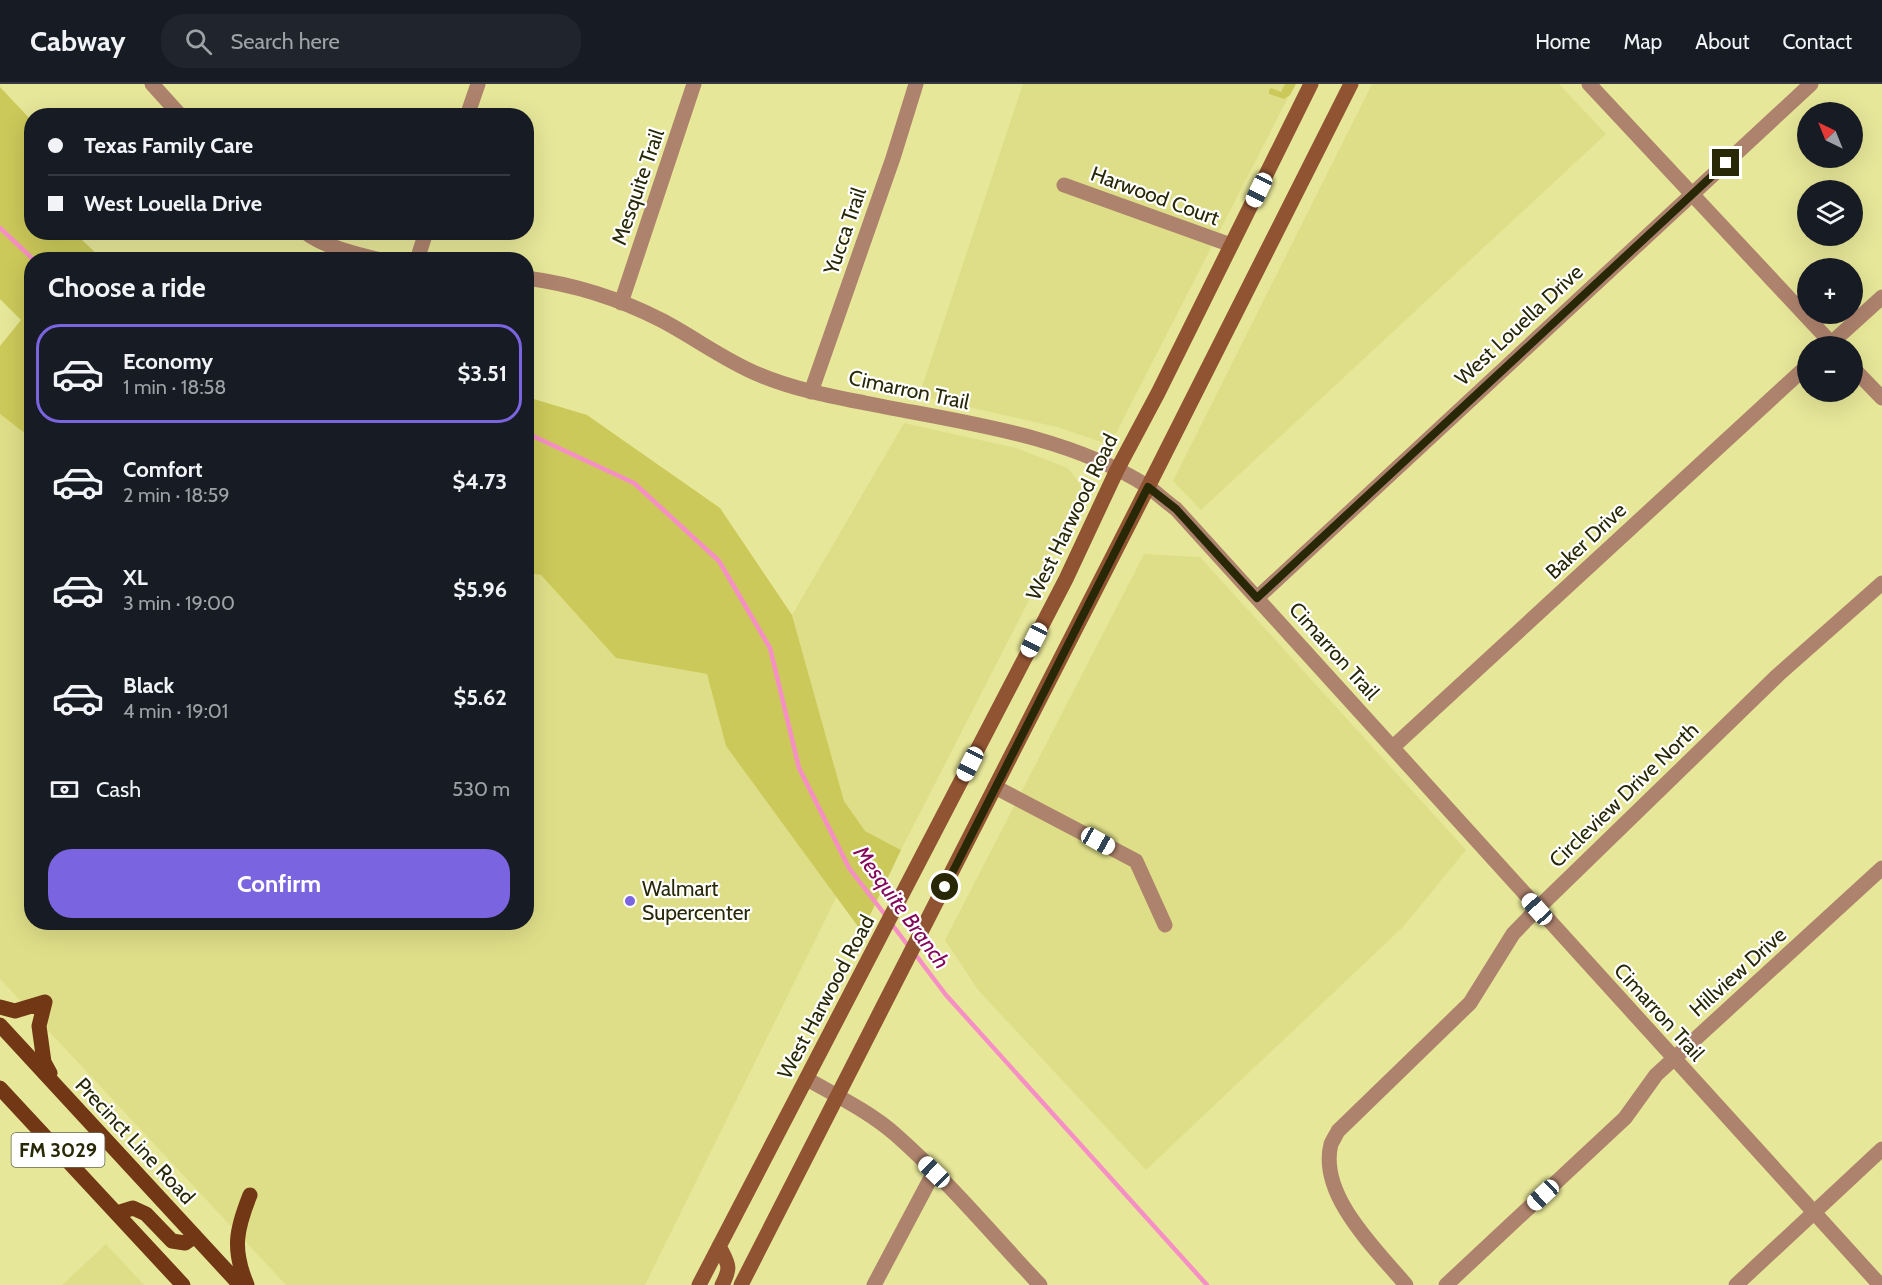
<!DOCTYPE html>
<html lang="en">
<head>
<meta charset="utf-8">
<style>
	:root { --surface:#171b24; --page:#20242c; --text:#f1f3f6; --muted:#9ea1a6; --line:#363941; --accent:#7b64df }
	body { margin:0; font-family:Cabin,sans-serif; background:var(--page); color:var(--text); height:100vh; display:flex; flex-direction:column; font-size:22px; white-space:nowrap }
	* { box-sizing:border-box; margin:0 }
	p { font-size:20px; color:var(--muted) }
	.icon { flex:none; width:33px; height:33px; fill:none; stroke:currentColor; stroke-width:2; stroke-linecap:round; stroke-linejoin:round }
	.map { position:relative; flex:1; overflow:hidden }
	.sheet { position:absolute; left:24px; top:168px; width:510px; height:678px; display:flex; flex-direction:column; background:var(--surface); border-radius:24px; box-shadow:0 6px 24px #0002 }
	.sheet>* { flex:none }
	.top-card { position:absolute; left:24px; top:24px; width:510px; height:132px; border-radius:24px; box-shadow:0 6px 24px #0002; display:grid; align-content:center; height:132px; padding:0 24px; background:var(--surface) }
	.needle { width:39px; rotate:317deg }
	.tools { position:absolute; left:1797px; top:18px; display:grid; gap:12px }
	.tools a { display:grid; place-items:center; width:66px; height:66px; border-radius:50%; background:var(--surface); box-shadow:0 6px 24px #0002; font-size:30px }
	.end { position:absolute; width:27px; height:27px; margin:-14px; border:8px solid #282807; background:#fff; box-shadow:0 0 0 3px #fff }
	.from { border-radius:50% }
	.car { position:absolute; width:18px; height:36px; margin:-18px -9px; border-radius:8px; box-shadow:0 0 4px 2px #0007; background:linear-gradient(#fff 24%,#345 0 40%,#fff 0 76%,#345 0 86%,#fff 0) }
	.top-card b { display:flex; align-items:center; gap:21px; height:57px; font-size:22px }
	.top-card b+b { border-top:2px solid var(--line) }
	.top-card i { width:15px; height:15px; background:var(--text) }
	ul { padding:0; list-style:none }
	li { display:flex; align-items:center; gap:18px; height:99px; margin:0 12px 9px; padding:0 12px; border:3px solid transparent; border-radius:24px }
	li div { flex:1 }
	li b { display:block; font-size:22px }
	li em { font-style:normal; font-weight:700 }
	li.on { border-color:var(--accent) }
	li>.icon { width:54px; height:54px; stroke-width:1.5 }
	h2 { padding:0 24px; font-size:27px; line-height:72px }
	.pay { display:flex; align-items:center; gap:15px; height:66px; padding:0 24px; font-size:22px }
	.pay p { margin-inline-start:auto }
	.button { display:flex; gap:12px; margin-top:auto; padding:12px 24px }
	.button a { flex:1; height:69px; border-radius:24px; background:var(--accent); color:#fff; font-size:24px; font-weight:700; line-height:69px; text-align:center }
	header { display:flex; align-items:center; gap:36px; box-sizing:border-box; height:84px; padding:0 30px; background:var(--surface); border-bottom:2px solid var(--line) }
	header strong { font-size:28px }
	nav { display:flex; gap:33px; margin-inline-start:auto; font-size:21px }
	.search { width:420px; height:54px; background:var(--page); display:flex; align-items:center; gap:15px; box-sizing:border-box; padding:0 21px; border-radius:24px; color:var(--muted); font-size:22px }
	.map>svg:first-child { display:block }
	.built { fill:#dfde88 }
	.green { fill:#cbc959 }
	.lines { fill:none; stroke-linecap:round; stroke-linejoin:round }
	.stream { stroke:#f58fc4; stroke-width:4.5 }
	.minor { stroke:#ae836d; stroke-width:15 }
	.tertiary { stroke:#ae836d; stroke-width:15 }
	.secondary { stroke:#915433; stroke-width:15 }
	.primary { stroke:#723816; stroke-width:15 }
	.route { stroke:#282807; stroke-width:8 }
	.poi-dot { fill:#7b64df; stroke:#fff; stroke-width:2 }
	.labels { text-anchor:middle; stroke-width:4.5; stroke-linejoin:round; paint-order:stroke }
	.shield { fill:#fff; stroke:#686851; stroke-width:1.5 }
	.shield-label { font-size:20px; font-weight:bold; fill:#282807 }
	.street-label { font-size:21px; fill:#282807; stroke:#fff }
	.poi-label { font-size:21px; fill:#282807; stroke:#fff; text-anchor:start }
	.water-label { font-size:22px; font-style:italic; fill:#84065a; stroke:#fff }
</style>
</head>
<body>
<header>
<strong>Cabway</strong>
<div class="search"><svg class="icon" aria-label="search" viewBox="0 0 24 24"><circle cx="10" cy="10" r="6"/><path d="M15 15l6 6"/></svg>Search here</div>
<nav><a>Home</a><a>Map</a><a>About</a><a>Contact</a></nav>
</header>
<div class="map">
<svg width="1882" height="1201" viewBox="0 0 1882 1201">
	<rect width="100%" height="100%" fill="#e7e799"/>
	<path class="built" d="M1023,0H1295L1110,361L1057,343L919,312Z
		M1372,0H1559L1606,50L1201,426L1173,397Z
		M0,330L31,354L32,838H526L527,489L540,490L616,574L707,590L726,662L837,812L645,1201H286L0,895Z
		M904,339L1016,364L1068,384L1085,407L901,766L865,747L844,717L792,531Z
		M1144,470L1200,473L1466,766L1403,843L1146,1086L978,906L945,856Z
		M106,1160L144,1201H62Z"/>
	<path class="green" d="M1285,0H1296L1290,11L1284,15L1269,10V6L1271,4L1281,8Z
		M0,3L31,36L32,148L88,149L81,155L102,175L32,176L31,354L0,330V262L21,236L0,215Z
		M527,313L587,331L720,424L792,531L844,717L865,747L901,766L862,848L726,662L707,590L616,574L541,491L527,489Z"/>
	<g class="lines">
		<path class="stream" d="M0,144L34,176
			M526,351L535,353L634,399L719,477L770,564L799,684L849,784L886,832
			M891,839L909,863
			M915,870L946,911L1207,1201"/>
		<path class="minor" d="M152,0L181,32
			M467,32L478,0
			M1064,101L1231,161
			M305,148C324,163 358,171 381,176
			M417,176L426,148
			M526,194C572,200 620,215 661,236C694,253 725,277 760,291C793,305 830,312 865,319C959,338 1065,350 1147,402C1157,409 1166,418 1176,425L1880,1201
			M621,219L694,0
			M1828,262L1882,213
			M811,308L893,74L916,0
			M1257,514L1811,0
			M1393,663L1808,281
			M995,703L1136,777L1165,841
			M807,995C837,1012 870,1028 896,1051C948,1097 993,1151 1040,1201
			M874,1201L934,1088
			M1406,1201C1376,1165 1318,1111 1331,1060C1333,1056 1336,1051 1338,1047L1470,919L1513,850L1537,825L1778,591L1882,499
			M1446,1201L1625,1034L1656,991L1882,784
			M1736,1201L1882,1065"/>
		<path class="tertiary" d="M1589,0L1834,262
			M1852,283L1882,314"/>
		<path class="secondary" d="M719,1162C728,1180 732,1182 722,1201
			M699,1201L1066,495L1117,386L1158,309L1311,0
			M741,1201L1148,403L1351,0"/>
		<path class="primary" d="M0,923L15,927L45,918L39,942L44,978L50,989
			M0,941L240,1201
			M0,1004L183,1201
			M117,1129L133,1124L146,1130L172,1157L185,1159L195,1152
			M247,1201C232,1165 236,1146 250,1111"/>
	</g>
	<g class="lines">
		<path class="route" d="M945,803L1148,403L1176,425L1257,514L1726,79"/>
	</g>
	<circle class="poi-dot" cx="630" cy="817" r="6"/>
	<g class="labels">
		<rect class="shield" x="11.5" y="1049" width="93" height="34" rx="4.5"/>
		<g class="shield-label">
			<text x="58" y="1073">FM 3029</text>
		</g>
		<g class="street-label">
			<text transform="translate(638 103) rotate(-71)" y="7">Mesquite Trail</text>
			<text transform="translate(1155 112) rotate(20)" y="7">Harwood Court</text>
			<text transform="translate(845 147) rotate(-71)" y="7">Yucca Trail</text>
			<text transform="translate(1519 241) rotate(-43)" y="7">West Louella Drive</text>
			<text transform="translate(909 306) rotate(12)" y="7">Cimarron Trail</text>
			<text transform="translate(1072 433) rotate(-64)" y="7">West Harwood Road</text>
			<text transform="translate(1586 457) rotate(-43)" y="7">Baker Drive</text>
			<text transform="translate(1334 567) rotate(48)" y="7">Cimarron Trail</text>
			<text transform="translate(1624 711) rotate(-44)" y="7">Circleview Drive North</text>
			<text transform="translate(1738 888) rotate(-42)" y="7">Hillview Drive</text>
			<text transform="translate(826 913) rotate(-62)" y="7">West Harwood Road</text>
			<text transform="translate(1659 928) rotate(48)" y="7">Cimarron Trail</text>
			<text transform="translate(135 1057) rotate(47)" y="7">Precinct Line Road</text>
		</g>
		<g class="poi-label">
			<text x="642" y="812">Walmart<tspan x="642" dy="24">Supercenter</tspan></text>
		</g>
		<g class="water-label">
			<text transform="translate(902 823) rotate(54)" y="8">Mesquite Branch</text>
		</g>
	</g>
</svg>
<div class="tools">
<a><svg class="needle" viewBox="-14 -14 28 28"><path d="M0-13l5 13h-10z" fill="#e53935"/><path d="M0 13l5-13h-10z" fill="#9ea1a6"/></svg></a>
<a><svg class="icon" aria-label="layers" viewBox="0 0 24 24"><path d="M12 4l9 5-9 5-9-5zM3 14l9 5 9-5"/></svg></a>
<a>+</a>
<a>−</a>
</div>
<i class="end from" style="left:945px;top:803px"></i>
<i class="end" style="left:1726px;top:79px"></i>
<i class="car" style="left:1259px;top:106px;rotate:206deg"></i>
<i class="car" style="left:1034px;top:556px;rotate:207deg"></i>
<i class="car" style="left:970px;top:680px;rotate:207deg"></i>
<i class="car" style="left:1098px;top:757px;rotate:119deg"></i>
<i class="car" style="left:1537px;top:825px;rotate:318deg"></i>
<i class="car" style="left:934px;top:1088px;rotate:314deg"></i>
<i class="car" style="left:1543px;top:1111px;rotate:227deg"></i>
<div class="top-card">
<b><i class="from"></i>Texas Family Care</b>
<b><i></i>West Louella Drive</b>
</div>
<section class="sheet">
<h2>Choose a ride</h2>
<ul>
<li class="on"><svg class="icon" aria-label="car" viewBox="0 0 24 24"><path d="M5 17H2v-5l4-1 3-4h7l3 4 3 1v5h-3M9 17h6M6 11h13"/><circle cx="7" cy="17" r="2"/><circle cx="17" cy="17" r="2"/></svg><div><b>Economy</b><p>1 min · 18:58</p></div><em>$3.51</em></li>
<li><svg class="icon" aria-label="car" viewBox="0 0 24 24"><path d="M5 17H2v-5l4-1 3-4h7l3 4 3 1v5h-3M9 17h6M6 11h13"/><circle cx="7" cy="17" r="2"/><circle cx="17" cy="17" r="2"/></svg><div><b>Comfort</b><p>2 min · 18:59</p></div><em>$4.73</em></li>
<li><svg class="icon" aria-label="car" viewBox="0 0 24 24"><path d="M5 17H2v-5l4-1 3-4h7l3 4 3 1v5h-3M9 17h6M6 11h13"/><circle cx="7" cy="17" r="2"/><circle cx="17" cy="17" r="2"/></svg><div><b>XL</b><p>3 min · 19:00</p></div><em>$5.96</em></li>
<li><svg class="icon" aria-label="car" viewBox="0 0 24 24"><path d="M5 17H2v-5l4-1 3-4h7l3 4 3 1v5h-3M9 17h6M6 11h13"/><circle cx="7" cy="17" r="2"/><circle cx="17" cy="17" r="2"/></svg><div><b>Black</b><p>4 min · 19:01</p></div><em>$5.62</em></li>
</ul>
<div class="pay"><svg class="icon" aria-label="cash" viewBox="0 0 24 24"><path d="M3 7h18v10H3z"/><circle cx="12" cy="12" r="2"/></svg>Cash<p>530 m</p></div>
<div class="button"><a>Confirm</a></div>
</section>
</div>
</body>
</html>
